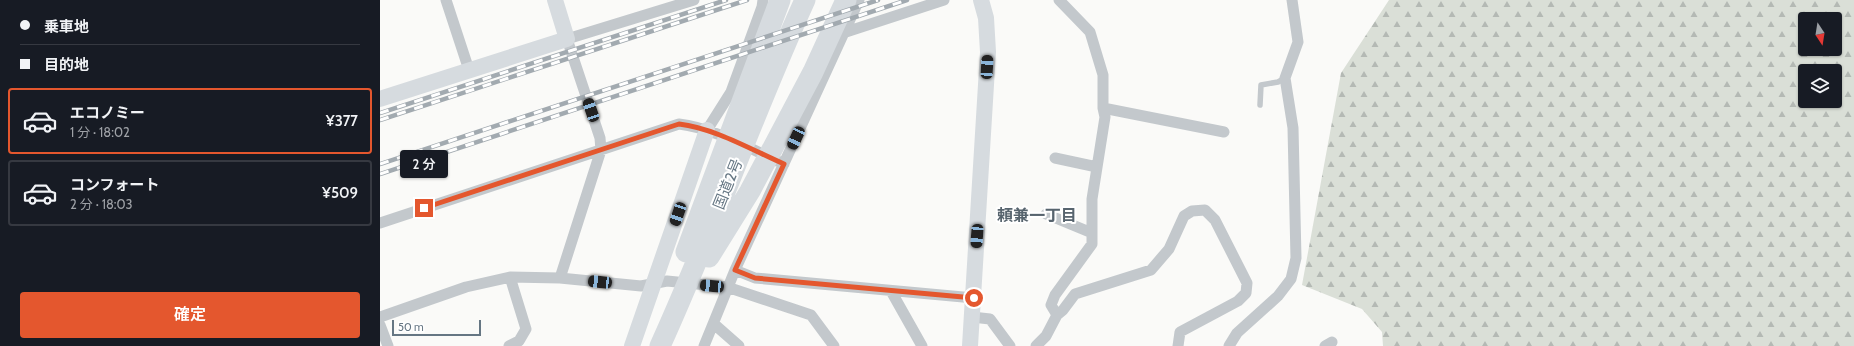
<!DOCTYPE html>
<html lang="ja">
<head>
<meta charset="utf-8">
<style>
	:root { --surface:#171b24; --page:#20242c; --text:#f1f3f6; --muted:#9ea1a6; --line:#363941; --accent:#e4572e }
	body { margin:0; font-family:Cabin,"Noto Sans JP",sans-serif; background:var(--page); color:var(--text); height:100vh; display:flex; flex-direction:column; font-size:15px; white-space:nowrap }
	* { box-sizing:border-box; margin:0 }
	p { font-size:13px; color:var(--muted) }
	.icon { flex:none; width:22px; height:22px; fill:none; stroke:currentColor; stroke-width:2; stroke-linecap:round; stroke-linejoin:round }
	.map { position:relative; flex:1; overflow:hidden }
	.details { display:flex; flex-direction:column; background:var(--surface); width:380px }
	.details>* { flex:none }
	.banner { display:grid; align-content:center; height:88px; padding:0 20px; background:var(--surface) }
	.needle { width:26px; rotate:168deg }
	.tools { position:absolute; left:1418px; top:12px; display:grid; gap:8px }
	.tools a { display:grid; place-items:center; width:44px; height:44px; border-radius:4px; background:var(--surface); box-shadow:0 1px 3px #0004; font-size:20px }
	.scale { position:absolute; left:12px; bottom:10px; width:89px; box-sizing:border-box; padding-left:4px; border:2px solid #657683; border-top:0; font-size:11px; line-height:14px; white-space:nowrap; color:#657683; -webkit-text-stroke:3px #fff; paint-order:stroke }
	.end { position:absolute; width:18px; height:18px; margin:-9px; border:5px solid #e4572e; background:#fff; box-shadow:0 0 0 2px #fff }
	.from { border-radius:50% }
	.bubble { position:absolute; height:28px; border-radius:4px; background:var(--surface); box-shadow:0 1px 3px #0004; font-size:13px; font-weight:600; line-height:28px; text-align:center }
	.car { position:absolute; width:12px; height:24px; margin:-12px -6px; border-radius:5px; box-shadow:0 0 3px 1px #0007; background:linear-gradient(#222 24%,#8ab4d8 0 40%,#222 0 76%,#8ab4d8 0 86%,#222 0) }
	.banner b { display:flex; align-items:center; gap:14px; height:38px; font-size:15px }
	.banner b+b { border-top:1px solid var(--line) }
	.banner i { width:10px; height:10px; background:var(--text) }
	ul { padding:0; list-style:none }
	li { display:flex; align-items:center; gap:12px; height:66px; margin:0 8px 6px; padding:0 12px; border:2px solid var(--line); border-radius:4px }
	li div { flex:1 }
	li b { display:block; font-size:15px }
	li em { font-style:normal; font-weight:600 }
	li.current { border-color:var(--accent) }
	li>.icon { width:36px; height:36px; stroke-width:1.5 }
	.primary-button { display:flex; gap:8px; margin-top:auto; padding:8px 20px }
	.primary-button a { flex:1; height:46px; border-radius:4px; background:var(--accent); color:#fff; font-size:16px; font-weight:600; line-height:46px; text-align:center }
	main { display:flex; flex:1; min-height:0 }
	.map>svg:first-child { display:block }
	.forest { fill:url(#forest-firs); fill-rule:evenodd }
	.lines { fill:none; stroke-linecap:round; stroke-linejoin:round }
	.lane { stroke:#c3c8cc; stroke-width:5.5 }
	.street { stroke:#c3c8cc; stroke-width:11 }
	.secondary { stroke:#d6dbdf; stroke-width:16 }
	.highway { stroke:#d6dbdf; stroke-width:21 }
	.rail-casing { stroke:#a2aab0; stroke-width:4.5 }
	.rail { stroke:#fff; stroke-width:3; stroke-dasharray:9; stroke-linecap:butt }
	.route { stroke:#e4572e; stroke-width:5 }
	.labels { text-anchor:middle; stroke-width:4; stroke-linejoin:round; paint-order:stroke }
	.street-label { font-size:15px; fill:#657683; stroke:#fff }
	.neighbourhood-label { font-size:16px; font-weight:bold; fill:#57646e; stroke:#fff }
</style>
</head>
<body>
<main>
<section class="details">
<div class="banner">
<b><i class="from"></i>乗車地</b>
<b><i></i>目的地</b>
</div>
<ul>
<li class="current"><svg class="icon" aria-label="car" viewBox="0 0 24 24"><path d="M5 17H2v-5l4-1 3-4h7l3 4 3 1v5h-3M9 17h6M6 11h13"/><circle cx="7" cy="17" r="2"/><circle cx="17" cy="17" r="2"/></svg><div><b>エコノミー</b><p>1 分 · 18:02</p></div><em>¥377</em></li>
<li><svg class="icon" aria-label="car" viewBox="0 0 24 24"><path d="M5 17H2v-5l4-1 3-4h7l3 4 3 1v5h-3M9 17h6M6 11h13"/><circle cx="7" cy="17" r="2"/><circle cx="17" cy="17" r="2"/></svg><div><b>コンフォート</b><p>2 分 · 18:03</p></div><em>¥509</em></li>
</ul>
<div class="primary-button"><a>確定</a></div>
</section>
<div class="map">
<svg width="1474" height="346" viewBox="0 0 1474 346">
	<defs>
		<pattern id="forest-firs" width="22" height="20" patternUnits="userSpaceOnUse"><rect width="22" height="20" fill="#dadfd7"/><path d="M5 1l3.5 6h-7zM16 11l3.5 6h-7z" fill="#b4b9b4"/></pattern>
	</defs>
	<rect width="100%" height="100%" fill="#fafaf8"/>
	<path class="forest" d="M1009,0H1474V346H1003L1002,332L982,309L922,285L961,73ZM1425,19H1455V49H1425ZM1425,71H1455V101H1425Z"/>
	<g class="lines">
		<path class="lane" d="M880,105L881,85L898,82L905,78"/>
		<path class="street" d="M66,0L89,70
			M679,0L710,32L723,75V108
			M466,32L564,0
			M327,130L351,92L382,7L383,0
			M675,158L717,167
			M666,214L712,233
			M0,223L299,124C334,128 372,150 404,164
			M355,270L375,278L594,298
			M180,278L221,150L220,138L187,39L314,0
			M511,291L542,346
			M677,315L671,305L675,295L712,244V199L725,117L723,108L844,132
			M0,317L86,287L130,277L180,278L261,286L287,281L347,287L431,315L454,346
			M592,317L610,319L630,346
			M334,324L359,346
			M0,325L8,346
			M129,346L139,341L146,329L130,277
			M324,346L355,270L479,0
			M656,346L666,336L677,315L683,310L695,294L771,270L789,249L804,216L812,211L825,210L835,220L867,283L866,293L858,301L800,332L798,346
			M849,346L857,333L898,296L911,279L916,258L913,128L905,78L918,42L912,0
			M945,346L952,342"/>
		<path class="secondary" d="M0,99L187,39L175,0
			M252,346L327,130
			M590,346L608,52L606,18L601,0"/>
		<path class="highway" d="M306,252L400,0
			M329,257L370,191L433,72L466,0
			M280,346C332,232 373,114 425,0"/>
		<g class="rail-casing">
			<path id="rail" d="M0,113L346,0
				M0,120L367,0
				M0,164L498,0
				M0,174L527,0"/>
		</g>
		<use href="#rail" class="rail"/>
	</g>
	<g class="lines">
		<path class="route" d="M44,208L299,124C334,128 372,150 404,164L355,270L375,278L594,298"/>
	</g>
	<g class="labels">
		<g class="street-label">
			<text transform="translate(348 184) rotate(-68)" y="5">国道2号</text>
		</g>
		<g class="neighbourhood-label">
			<text x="657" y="221">頼兼一丁目</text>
		</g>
	</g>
</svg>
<div class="tools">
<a><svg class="needle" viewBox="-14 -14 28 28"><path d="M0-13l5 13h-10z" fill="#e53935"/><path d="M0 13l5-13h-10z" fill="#9ea1a6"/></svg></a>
<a><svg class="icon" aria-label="layers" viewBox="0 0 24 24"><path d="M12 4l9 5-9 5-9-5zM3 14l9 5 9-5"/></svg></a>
</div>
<div class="scale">50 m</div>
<i class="end from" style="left:594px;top:298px"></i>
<i class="end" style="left:44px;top:208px"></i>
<div class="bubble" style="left:20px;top:150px;width:48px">2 分</div>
<i class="car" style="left:607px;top:67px;rotate:3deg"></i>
<i class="car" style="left:211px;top:110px;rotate:341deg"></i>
<i class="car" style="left:416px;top:138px;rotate:205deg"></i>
<i class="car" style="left:298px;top:214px;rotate:199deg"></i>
<i class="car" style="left:597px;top:236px;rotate:184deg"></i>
<i class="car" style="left:220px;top:282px;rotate:276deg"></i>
<i class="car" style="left:332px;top:286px;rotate:275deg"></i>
</div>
</main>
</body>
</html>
